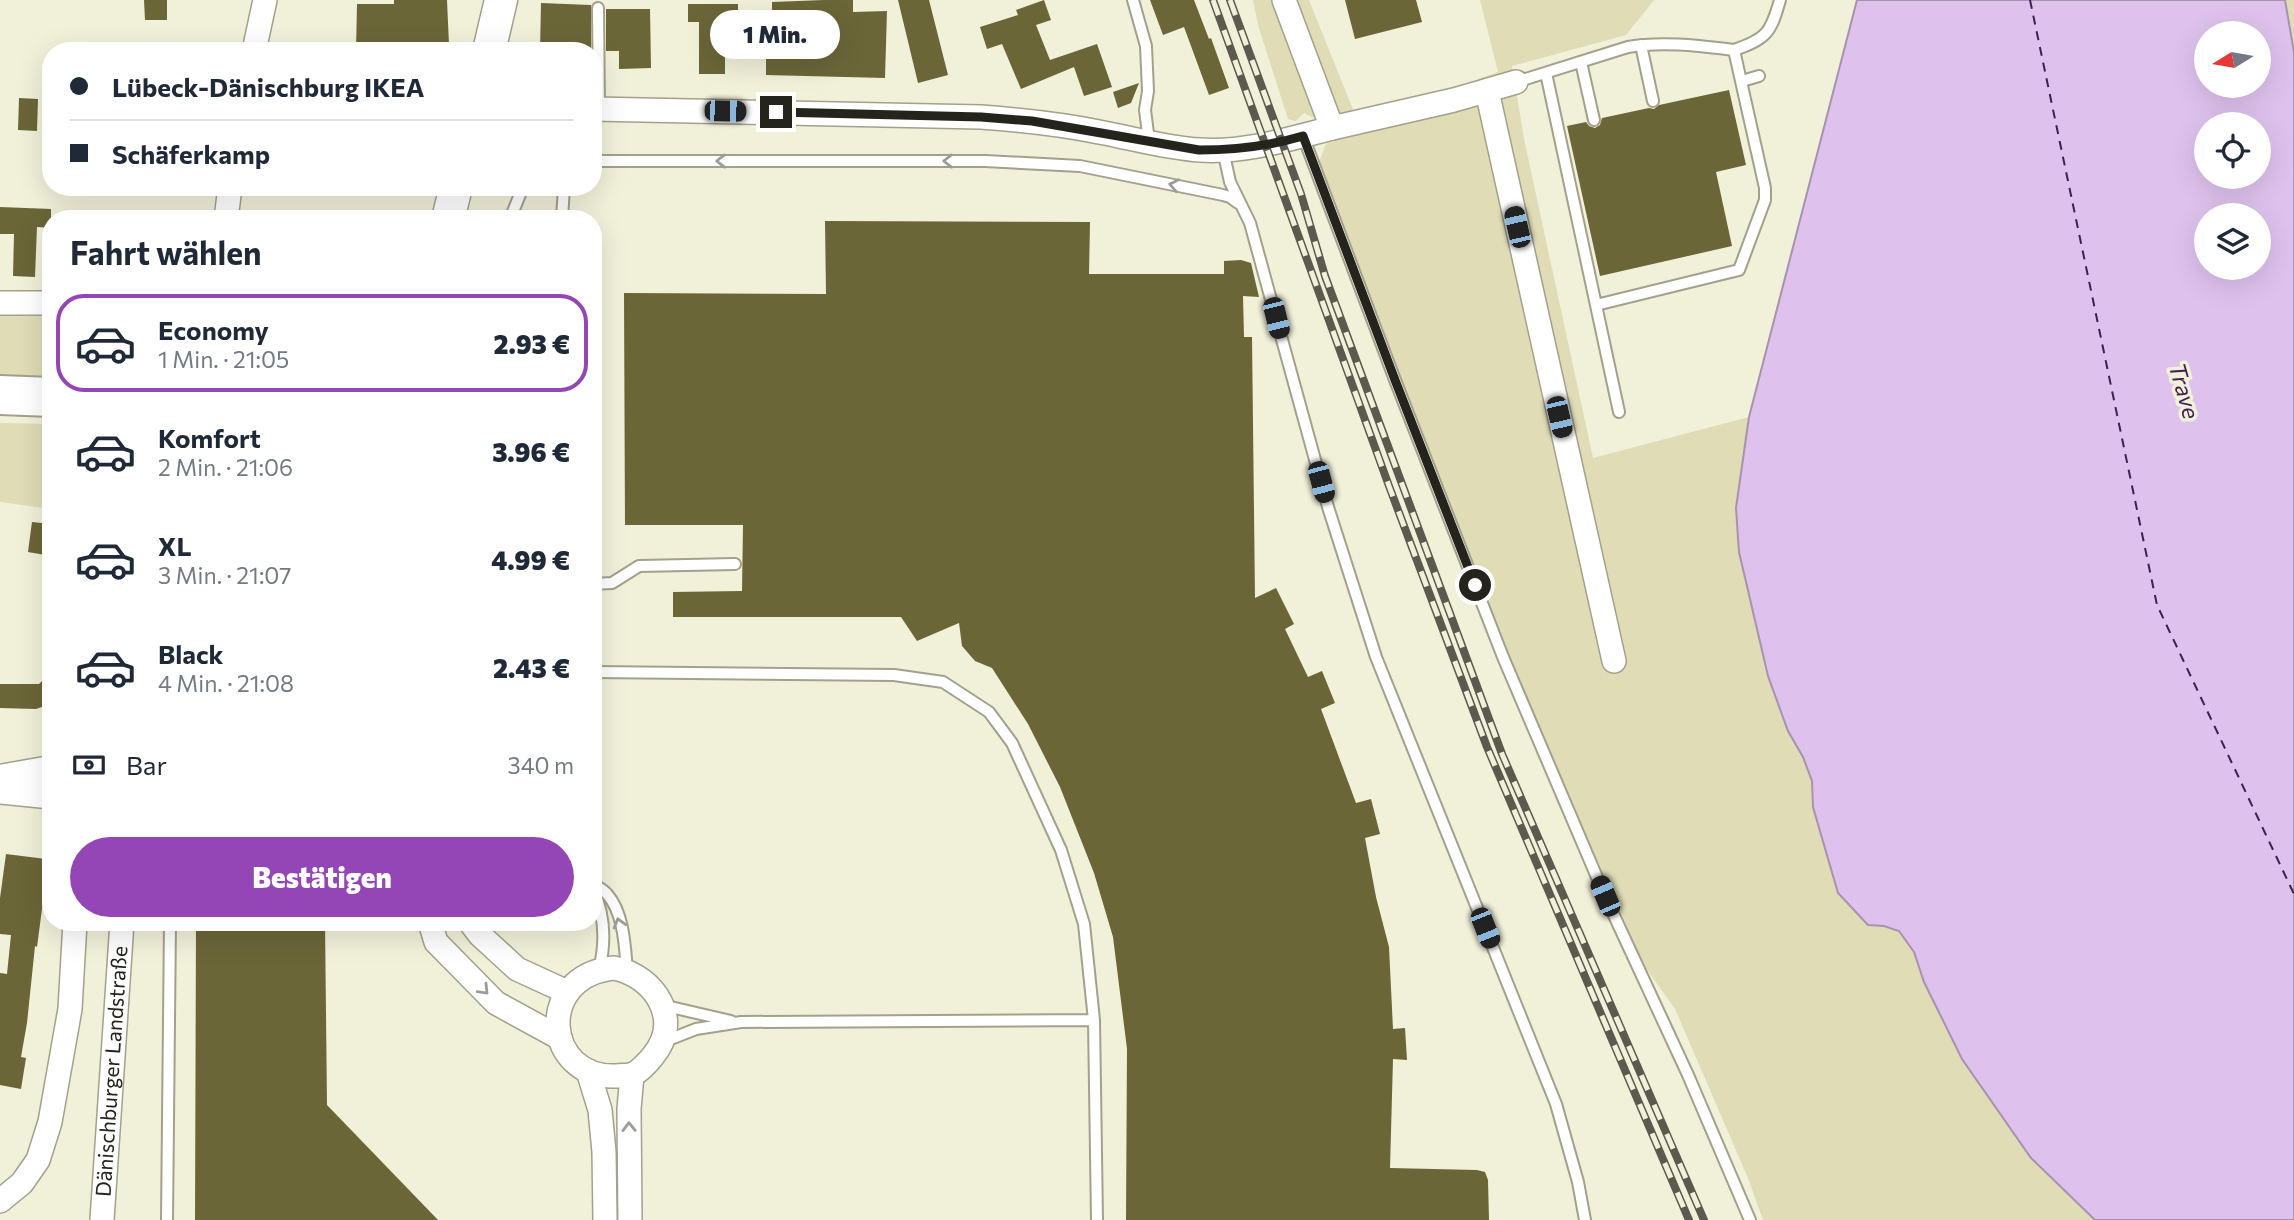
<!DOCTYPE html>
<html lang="de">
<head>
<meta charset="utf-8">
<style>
	:root { --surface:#fff; --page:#f2f2f3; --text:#1f2937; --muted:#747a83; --line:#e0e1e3; --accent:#9446b6 }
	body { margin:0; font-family:Commissioner,sans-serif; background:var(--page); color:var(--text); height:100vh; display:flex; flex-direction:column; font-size:26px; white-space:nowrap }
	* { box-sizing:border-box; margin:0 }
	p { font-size:23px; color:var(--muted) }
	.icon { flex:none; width:38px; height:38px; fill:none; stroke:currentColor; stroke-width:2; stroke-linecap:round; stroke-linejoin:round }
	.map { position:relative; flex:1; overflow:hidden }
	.drawer { position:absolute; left:42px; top:210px; width:560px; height:721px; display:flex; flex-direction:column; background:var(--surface); border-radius:28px; box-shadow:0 7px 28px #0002 }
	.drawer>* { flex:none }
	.banner { position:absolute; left:42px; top:42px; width:560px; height:154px; border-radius:28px; box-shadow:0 7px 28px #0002; display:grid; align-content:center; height:154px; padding:0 28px; background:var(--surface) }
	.needle { width:46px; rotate:259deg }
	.fabs { position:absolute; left:2194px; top:21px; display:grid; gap:14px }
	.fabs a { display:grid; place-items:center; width:77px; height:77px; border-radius:50%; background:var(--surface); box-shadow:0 7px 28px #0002; font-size:35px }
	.end { position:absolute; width:32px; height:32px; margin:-16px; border:9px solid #25241c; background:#fff; box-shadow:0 0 0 4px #fff }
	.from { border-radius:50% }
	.bubble { position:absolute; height:49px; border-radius:24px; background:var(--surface); box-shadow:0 7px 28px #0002; font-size:23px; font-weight:800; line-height:49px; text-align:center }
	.car { position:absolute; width:21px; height:42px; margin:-21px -10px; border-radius:9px; box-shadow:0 0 5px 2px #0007; background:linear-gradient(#222 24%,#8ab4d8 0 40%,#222 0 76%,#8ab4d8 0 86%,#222 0) }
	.banner b { display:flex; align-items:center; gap:24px; height:66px; font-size:26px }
	.banner b+b { border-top:2px solid var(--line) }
	.banner i { width:18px; height:18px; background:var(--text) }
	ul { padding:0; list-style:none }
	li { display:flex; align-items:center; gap:21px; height:98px; margin:0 14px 10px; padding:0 14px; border:4px solid transparent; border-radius:28px }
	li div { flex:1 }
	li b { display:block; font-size:26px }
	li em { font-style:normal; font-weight:800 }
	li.on { border-color:var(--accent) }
	li>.icon { width:63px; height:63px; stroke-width:1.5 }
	h2 { padding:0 28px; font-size:32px; line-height:84px }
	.pay { display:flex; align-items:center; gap:18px; height:77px; padding:0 28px; font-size:26px }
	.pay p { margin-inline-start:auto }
	.action { display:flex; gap:14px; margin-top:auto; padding:14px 28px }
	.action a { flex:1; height:80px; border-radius:42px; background:var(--accent); color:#fff; font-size:28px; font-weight:800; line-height:80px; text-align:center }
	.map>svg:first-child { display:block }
	.green { fill:#dfdcb6 }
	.water { fill:#dec2ed; stroke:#a693ae; stroke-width:2; fill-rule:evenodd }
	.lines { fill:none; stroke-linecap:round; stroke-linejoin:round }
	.ferry { stroke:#421e52; stroke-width:2; stroke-dasharray:9 7; stroke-linecap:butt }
	.building { fill:#6a6638 }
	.lane-casing { stroke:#a3a18c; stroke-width:14 }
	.street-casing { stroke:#a3a18c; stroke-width:26 }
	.secondary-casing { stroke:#a3a18c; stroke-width:35 }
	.highway-casing { stroke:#a3a18c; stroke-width:42 }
	.lane { stroke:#fff; stroke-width:10 }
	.street { stroke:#fff; stroke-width:23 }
	.secondary { stroke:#fff; stroke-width:32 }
	.highway { stroke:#fff; stroke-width:38 }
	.rail-casing { stroke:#5b5a4e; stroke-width:8 }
	.rail { stroke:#f1f0d9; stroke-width:5; stroke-dasharray:16; stroke-linecap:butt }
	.oneway { stroke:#9d9c99 }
	.route { stroke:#25241c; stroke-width:9 }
	.labels { text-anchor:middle; stroke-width:7; stroke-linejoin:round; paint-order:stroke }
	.street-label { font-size:21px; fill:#25241c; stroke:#f1f0d9 }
	.water-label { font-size:23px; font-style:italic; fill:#421e52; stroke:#f1f0d9 }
</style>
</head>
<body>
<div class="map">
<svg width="2294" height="1220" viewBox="0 0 2294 1220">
	<rect width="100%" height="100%" fill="#f1f0d9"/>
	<path class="green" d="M1253,0H1309L1354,112L1486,91L1478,79L1498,72L1480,0H1654L1626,35L1512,66L1524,139L1593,458L1749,417L1736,508L1768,676L1788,731L1803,757L1812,781L1813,807L1838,893L1868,925L1884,926L1899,931L1914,952L1924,982L1962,1059L2031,1158L2095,1220H1763L1748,1178L1675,1009L1645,967L1534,718L1432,463L1319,162L1332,128L1304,113L1296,121L1288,119L1258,25Z
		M2285,0H2294V52Z
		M0,313H51V380H0Z
		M0,423L51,424V509L0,502Z"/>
	<path class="water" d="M1857,0H2285L2294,52V1220H2095L2031,1158L1962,1059L1924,982L1914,952L1899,931L1884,926L1868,925L1838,893L1813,807L1812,781L1803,757L1788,731L1768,676L1739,552L1736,508L1749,417ZM2207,33H2259V86H2207ZM2207,124H2259V177H2207ZM2207,215H2259V268H2207Z"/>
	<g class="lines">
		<path class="ferry" d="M2030,0L2157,605L2294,894"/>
	</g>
	<path class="building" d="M144,0H167V20H145Z
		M394,0H447L449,45L373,47V51H356L357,4H394Z
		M824,0H853V12L887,11L885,78L766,75V52H771L772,43V2Z
		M898,0H929L948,75L918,83Z
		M1044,0L1051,20L1036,25L1050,60L1097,44L1112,87L1084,96L1074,67L1021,89L1002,44L987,49L980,27L1018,15L1016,10Z
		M1150,0H1194L1209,39L1211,38L1229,88L1209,95L1184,27L1163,35Z
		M1345,0H1416L1422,22L1355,39Z
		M541,3L591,5V51H540Z
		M688,4H738V23H725V74H699V22H688Z
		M606,9H650L651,68L619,69V51H606Z
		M1139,83L1131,103L1118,108L1113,92Z
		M1729,90L1746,165L1716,172L1732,246L1600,276L1567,126L1586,122L1589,126L1595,128L1600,125L1602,118L1649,108L1654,109L1659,105Z
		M19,98L38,99L37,131L18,130Z
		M0,207L51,209V228L37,227L35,277L13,276L14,234H0Z
		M825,221L1090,222L1089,274H1224V261L1241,260L1251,263L1259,297L1243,296L1244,337H1252L1255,598L1276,588L1294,624L1285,629L1308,677L1322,671L1335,703L1321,709L1356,803L1371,799L1380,834L1365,838L1376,897L1389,947L1393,1029L1405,1028L1407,1060L1393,1059L1390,1168L1477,1170L1485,1172L1488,1180L1489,1220H1126L1127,1049L1113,937L1094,873L1060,787L1028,724L992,668L975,661L962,646L959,623L917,641L901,617H673V592L742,591L743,525H625L624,293L826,294Z
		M32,522L51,524V556L28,552Z
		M51,672V704L36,709L0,708V684H39Z
		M6,854L46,859V867H51V887L45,886L37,947L35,946L27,1023L21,1057L26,1058L21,1089L0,1085V973L7,974L11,935L0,934V898Z
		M196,922H325L327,1105L438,1220H195Z"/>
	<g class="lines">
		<g class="lane-casing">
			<path id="lane" d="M1133,0L1146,46L1148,91L1145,110L1149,141
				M598,8L599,109
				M1641,45L1653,101
				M1734,50C1767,39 1771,32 1780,0
				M1581,62L1594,120
				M1546,73L1619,412
				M1742,81L1759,76
				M1516,82L1628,47C1663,41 1700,46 1734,50L1765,188V200L1739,270L1596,305
				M1303,136L1395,380L1503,657L1605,896L1688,1075L1750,1220
				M1223,150L1230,182L1250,223L1328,507L1376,657L1556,1104L1578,1182L1585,1220
				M593,161H985L1080,166L1223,195L1230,197L1238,203
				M510,219L523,187
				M562,219L564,187
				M593,584L612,583L639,566L735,564
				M593,672L894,675L943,682L989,712L1012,743L1061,850L1084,924L1094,1020L1097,1220
				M593,884C598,887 604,890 607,894C624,913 625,947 627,971
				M593,889C605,915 606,942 599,970
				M662,1005L731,1021
				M663,1042L696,1029L741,1022L1094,1020
				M167,1220L170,922"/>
		</g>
		<g class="street-casing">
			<g id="street">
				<path d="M1284,0L1332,128L1454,100L1516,82"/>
				<path d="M254,51L265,0"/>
				<path d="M1487,91L1614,661"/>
				<path d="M593,109L981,117C1021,120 1060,124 1099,132C1132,138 1166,148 1200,150C1245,153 1289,139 1332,128"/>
				<path d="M226,219L230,187"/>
				<path d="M0,303H51"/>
				<path d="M0,792L51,797"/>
				<path d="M430,922L436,942L496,1003L560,1038"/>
				<path d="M470,922L480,935L517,969L567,992"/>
				<path d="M614,968C655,976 683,1020 653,1056C649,1061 639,1072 633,1074C629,1076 621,1075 617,1076C544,1080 534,976 614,968Z"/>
				<path d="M588,1071L600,1110L604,1152L605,1220"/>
				<path d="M0,1201L22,1183L38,1160L50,1122L70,1009L75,922"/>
				<path id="s1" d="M102,1220L122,922"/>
				<path d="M630,1220L629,1109L632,1075"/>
			</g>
		</g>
		<g class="secondary-casing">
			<path id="secondary" d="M489,51L501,0
				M448,219L456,187
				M0,781L51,772"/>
		</g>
		<g class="highway-casing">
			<path id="highway" d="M0,395L51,397"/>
		</g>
		<use href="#lane" class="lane"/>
		<use href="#street" class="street"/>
		<use href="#secondary" class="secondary"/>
		<use href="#highway" class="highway"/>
		<g class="rail-casing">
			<path id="rail" d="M1213,0L1389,486L1487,747L1689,1220
				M1230,0L1301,194L1325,276L1502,754L1704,1220"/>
		</g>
		<use href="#rail" class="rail"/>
	</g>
	<defs><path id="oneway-chevron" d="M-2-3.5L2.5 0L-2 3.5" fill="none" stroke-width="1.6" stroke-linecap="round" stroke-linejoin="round" transform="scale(1.75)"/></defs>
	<g class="oneway">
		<use href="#oneway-chevron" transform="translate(721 161) rotate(180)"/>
		<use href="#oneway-chevron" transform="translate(948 161) rotate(180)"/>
		<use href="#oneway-chevron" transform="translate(1174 185) rotate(-169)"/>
		<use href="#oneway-chevron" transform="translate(619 923) rotate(-106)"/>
		<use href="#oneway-chevron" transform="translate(484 990) rotate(46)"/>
		<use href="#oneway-chevron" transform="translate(629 1127) rotate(-91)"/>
	</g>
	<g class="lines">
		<path class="route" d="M776,112L981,117L1032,121L1199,150C1234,150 1269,146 1303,136L1395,380L1475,585"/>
	</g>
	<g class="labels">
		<g class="street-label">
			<text dy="7" stroke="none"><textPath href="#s1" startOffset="149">Dänischburger Landstraße</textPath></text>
		</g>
		<g class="water-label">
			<text transform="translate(2184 391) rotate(74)" y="8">Trave</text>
		</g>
	</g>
</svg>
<div class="fabs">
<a><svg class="needle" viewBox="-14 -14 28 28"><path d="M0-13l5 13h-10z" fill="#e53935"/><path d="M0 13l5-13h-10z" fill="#747a83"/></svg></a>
<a><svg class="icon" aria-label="locate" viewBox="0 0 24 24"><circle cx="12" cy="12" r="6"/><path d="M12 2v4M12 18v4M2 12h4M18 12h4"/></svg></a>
<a><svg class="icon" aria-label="layers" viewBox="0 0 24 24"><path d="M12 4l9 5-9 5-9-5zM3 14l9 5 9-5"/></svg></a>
</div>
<i class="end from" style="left:1475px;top:585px"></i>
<i class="end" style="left:776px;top:112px"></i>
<div class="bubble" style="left:710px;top:10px;width:130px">1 Min.</div>
<i class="car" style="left:725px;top:111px;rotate:91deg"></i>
<i class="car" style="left:1517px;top:227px;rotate:347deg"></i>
<i class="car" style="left:1276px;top:318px;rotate:166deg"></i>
<i class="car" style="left:1559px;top:417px;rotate:167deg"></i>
<i class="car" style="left:1321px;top:482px;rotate:165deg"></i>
<i class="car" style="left:1605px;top:896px;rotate:337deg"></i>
<i class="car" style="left:1485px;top:928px;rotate:158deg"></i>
<div class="banner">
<b><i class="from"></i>Lübeck-Dänischburg IKEA</b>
<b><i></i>Schäferkamp</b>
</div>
<section class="drawer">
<h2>Fahrt wählen</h2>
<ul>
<li class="on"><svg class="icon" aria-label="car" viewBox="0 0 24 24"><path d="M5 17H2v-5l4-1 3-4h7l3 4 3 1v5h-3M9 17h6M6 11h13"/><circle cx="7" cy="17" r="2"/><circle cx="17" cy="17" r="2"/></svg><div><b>Economy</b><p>1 Min. · 21:05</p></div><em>2.93 €</em></li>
<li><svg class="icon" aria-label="car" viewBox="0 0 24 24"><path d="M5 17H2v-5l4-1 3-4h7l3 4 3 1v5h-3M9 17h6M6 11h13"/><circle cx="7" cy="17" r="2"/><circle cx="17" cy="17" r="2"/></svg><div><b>Komfort</b><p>2 Min. · 21:06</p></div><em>3.96 €</em></li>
<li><svg class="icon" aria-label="car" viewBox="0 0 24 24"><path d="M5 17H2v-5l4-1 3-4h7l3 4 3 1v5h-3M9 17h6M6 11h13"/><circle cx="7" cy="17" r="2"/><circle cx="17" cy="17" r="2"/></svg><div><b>XL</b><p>3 Min. · 21:07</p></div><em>4.99 €</em></li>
<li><svg class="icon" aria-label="car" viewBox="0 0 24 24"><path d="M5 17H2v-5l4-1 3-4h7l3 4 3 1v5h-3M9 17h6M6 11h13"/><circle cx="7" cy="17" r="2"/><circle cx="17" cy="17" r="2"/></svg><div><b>Black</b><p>4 Min. · 21:08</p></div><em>2.43 €</em></li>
</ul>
<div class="pay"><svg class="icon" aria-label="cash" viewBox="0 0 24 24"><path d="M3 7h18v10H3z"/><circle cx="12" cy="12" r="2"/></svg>Bar<p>340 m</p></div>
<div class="action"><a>Bestätigen</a></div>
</section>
</div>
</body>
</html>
